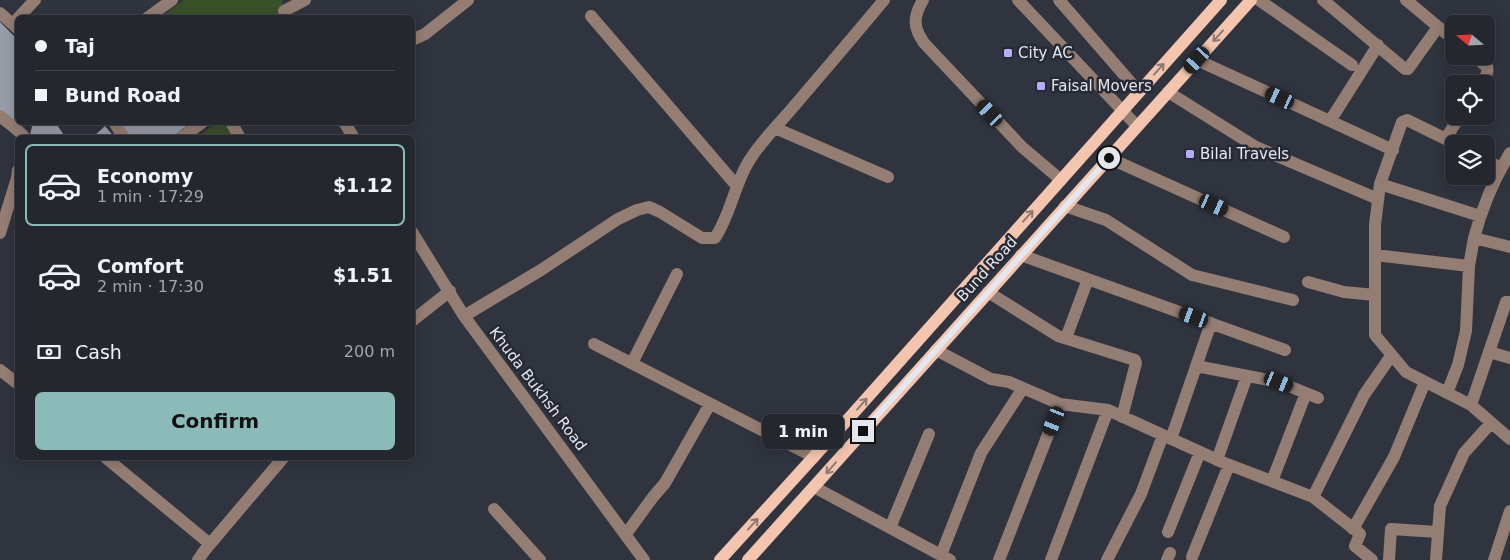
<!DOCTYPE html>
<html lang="en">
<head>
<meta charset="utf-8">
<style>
	:root { --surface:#24272e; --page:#30333a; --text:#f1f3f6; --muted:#a3a5aa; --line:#41444a; --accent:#8bbbb9 }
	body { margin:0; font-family:"DejaVu Sans",sans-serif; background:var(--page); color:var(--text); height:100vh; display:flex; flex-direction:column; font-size:19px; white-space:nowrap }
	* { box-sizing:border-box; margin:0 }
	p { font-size:16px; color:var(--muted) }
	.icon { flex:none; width:28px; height:28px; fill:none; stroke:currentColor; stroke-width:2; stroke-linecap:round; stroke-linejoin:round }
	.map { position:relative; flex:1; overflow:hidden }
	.details { position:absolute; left:15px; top:135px; width:400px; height:325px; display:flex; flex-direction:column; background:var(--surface); border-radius:8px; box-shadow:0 2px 12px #0003,0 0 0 1px var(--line) }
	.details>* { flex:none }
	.hud { position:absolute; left:15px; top:15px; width:400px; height:110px; border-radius:8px; box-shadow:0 2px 12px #0003,0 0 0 1px var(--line); display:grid; align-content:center; height:110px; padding:0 20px; background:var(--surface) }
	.needle { width:32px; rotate:289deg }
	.tools { position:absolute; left:1445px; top:15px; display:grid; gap:10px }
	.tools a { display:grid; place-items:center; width:50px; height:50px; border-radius:8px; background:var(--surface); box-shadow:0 2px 12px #0003,0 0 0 1px var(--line); font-size:25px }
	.end { position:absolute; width:22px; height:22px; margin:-11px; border:6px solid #e4e7ed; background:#111; box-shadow:0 0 0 2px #111 }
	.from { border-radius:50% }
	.bubble { position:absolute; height:35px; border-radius:8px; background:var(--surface); box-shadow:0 2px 12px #0003,0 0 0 1px var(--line); font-size:16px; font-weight:700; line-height:35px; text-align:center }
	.car { position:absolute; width:15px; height:30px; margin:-15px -8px; border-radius:6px; box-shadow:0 0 4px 1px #0007; background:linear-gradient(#222 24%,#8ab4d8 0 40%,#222 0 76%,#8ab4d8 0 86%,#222 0) }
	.hud b { display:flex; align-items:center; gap:18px; height:48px; font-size:19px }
	.hud b+b { border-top:1px solid var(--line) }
	.hud i { width:12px; height:12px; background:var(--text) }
	ul { padding:9px 0 0; list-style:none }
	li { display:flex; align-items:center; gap:15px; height:82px; margin:0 10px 8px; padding:0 10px; border:2px solid transparent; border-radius:8px }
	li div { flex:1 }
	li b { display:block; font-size:19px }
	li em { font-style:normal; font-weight:700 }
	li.on { border-color:var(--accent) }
	li>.icon { width:45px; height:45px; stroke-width:1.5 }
	.pay { display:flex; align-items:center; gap:12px; height:55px; padding:0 20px; font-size:19px }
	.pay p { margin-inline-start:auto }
	.action { display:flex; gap:10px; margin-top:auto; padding:10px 20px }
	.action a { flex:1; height:58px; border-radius:8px; background:var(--accent); color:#111; font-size:20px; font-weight:700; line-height:58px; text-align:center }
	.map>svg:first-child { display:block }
	.green { fill:#385128 }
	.building { fill:#979ca9 }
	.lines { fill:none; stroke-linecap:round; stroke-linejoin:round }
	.minor { stroke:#947d72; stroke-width:12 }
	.major { stroke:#f4c5ae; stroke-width:12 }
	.oneway { stroke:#8d7871 }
	.route { stroke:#e4e7ed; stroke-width:6 }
	.poi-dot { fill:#b7abf8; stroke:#262a34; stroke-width:2 }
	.labels { text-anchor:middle; stroke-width:5; stroke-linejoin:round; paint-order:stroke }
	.poi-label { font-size:15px; fill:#e4e7ed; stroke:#262a34; text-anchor:start }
	.street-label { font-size:15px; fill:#e4e7ed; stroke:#262a34 }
</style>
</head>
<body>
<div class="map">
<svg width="1510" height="560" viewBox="0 0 1510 560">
	<rect width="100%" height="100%" fill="#30343e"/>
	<path class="green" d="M184,0H282L284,11L275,18H160Z
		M218,122L224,123L233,137L196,138Z"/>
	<path class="building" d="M0,22L18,40V122L0,114Z
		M33,122H55L66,138H32L30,135Z
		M118,122H192L171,138H130Z
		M105,126L115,138H92Z"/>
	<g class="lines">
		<path class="minor" d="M923,0C913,17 913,27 924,43L1022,147L1061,180
			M1018,0L1137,126
			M1059,0L1139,92
			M1259,0L1352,65
			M1323,0L1405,69H1408L1438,27
			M1406,0L1454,40
			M284,11L305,0
			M0,13L18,29
			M591,16L736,185
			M18,18L35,0
			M147,18L172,0
			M412,40L425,34L468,0
			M1474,56L1487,67C1489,73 1484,79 1481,84
			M1197,60L1393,150
			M1168,92L1256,147L1378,199
			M0,116C8,123 19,130 25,138
			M1330,121L1378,45
			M114,122L124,138
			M231,122L240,138
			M344,122L354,138
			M775,128L888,177
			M181,138L203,122
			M1446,138L1460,116
			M1456,144L1407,120L1402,122L1380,184L1375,225V335L1406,372L1471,405L1510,439
			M1109,158L1284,237
			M1486,160L1501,168
			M1380,184L1480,216
			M1065,206L1106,220L1192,275L1293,300
			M412,232L464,316L644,560
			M0,233L17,178L18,170
			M1474,238C1482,208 1494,179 1510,153
			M1021,255L1285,350
			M1375,255L1469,266
			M1308,282L1344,292L1375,295
			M988,292L1058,336L1135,360L1136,363L1122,417
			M464,316L541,270L618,219L637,210L649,207L660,212L702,238H715C731,214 734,185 749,161C761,141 780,123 795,105C825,70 855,35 884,0
			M412,321L450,291
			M1066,338L1088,279
			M594,344L814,457
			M936,350L991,379L1009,382L1060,404L1108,410L1222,462L1313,497L1359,533L1360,534L1355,546L1372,560
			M1489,352L1510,358
			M632,363L677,274
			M1196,366L1279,382L1318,398
			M0,370L18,384
			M1447,393L1458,365L1466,331L1469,266L1474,238L1510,247
			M1471,405L1506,302H1510
			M1171,439L1211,323
			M106,458L210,544
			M1217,460L1247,376
			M1272,481L1306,393
			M814,487L950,560
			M1313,497L1364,395L1391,356
			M494,509L540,560
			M890,528L929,434
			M1353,529L1394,457L1425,382
			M1168,532L1200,452
			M626,534L653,497L665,483L710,404
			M941,555L981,453L1023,388
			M1192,557L1229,465
			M198,560L205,550L283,458
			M999,560L1060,404
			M1051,560L1108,410
			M1107,560L1141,494L1163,435
			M1167,560L1170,553
			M1389,560L1391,529L1438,532
			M1436,560L1440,506L1464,453L1491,423
			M1494,560L1510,511"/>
		<path class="major" d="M720,560L850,417L1221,0
			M748,560L1251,0"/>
	</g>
	<defs><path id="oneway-shaft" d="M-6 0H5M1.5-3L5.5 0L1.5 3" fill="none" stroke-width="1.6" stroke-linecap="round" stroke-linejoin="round" transform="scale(1.25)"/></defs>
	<g class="oneway">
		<use href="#oneway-shaft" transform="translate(1218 36) rotate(132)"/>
		<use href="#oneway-shaft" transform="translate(1159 69) rotate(-48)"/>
		<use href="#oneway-shaft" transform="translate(1028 216) rotate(-48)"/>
		<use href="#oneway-shaft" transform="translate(862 404) rotate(-49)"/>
		<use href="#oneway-shaft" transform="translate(831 468) rotate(131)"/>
		<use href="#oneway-shaft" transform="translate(753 524) rotate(-48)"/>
	</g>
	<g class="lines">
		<path class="route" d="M863,431L1109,158"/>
	</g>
	<g class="poi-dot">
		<rect x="1003" y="48" width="10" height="10" rx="2.5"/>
		<rect x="1036" y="81" width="10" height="10" rx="2.5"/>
		<rect x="1185" y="149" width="10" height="10" rx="2.5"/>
	</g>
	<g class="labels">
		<g class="poi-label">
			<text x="1018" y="58">City AC</text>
			<text x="1051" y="91">Faisal Movers</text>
			<text x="1200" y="159">Bilal Travels</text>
		</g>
		<g class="street-label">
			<text transform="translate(987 269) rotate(-48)" y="5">Bund Road</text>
			<text transform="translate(538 389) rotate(53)" y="5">Khuda Bukhsh Road</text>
		</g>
	</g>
</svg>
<div class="tools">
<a><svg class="needle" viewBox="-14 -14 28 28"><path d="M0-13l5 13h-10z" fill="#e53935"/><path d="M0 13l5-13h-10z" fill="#a3a5aa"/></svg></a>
<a><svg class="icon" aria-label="locate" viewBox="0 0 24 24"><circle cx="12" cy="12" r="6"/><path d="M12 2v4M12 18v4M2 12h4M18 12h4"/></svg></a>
<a><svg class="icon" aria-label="layers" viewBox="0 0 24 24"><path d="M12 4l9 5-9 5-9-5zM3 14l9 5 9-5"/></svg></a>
</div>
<i class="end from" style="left:1109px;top:158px"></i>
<i class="end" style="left:863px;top:431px"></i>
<div class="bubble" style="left:762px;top:414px;width:82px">1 min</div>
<i class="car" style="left:1197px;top:60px;rotate:222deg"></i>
<i class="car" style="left:1280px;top:98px;rotate:295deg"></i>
<i class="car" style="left:990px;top:113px;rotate:317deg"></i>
<i class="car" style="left:1214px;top:205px;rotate:114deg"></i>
<i class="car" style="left:1194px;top:317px;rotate:290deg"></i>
<i class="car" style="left:1279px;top:382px;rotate:112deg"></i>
<i class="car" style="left:1054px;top:421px;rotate:202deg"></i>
<div class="hud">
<b><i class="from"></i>Taj</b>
<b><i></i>Bund Road</b>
</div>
<section class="details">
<ul>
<li class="on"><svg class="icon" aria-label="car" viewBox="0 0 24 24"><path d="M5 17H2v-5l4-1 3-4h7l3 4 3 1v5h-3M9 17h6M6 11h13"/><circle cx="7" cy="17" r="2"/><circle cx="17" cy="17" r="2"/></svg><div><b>Economy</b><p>1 min · 17:29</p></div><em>$1.12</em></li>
<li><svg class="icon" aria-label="car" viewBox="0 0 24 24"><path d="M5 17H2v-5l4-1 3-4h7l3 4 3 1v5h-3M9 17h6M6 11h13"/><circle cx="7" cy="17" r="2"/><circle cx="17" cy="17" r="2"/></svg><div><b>Comfort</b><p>2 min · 17:30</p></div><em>$1.51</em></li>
</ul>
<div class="pay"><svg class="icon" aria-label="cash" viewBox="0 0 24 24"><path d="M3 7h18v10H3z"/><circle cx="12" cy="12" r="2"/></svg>Cash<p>200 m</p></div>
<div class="action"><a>Confirm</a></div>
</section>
</div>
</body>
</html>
